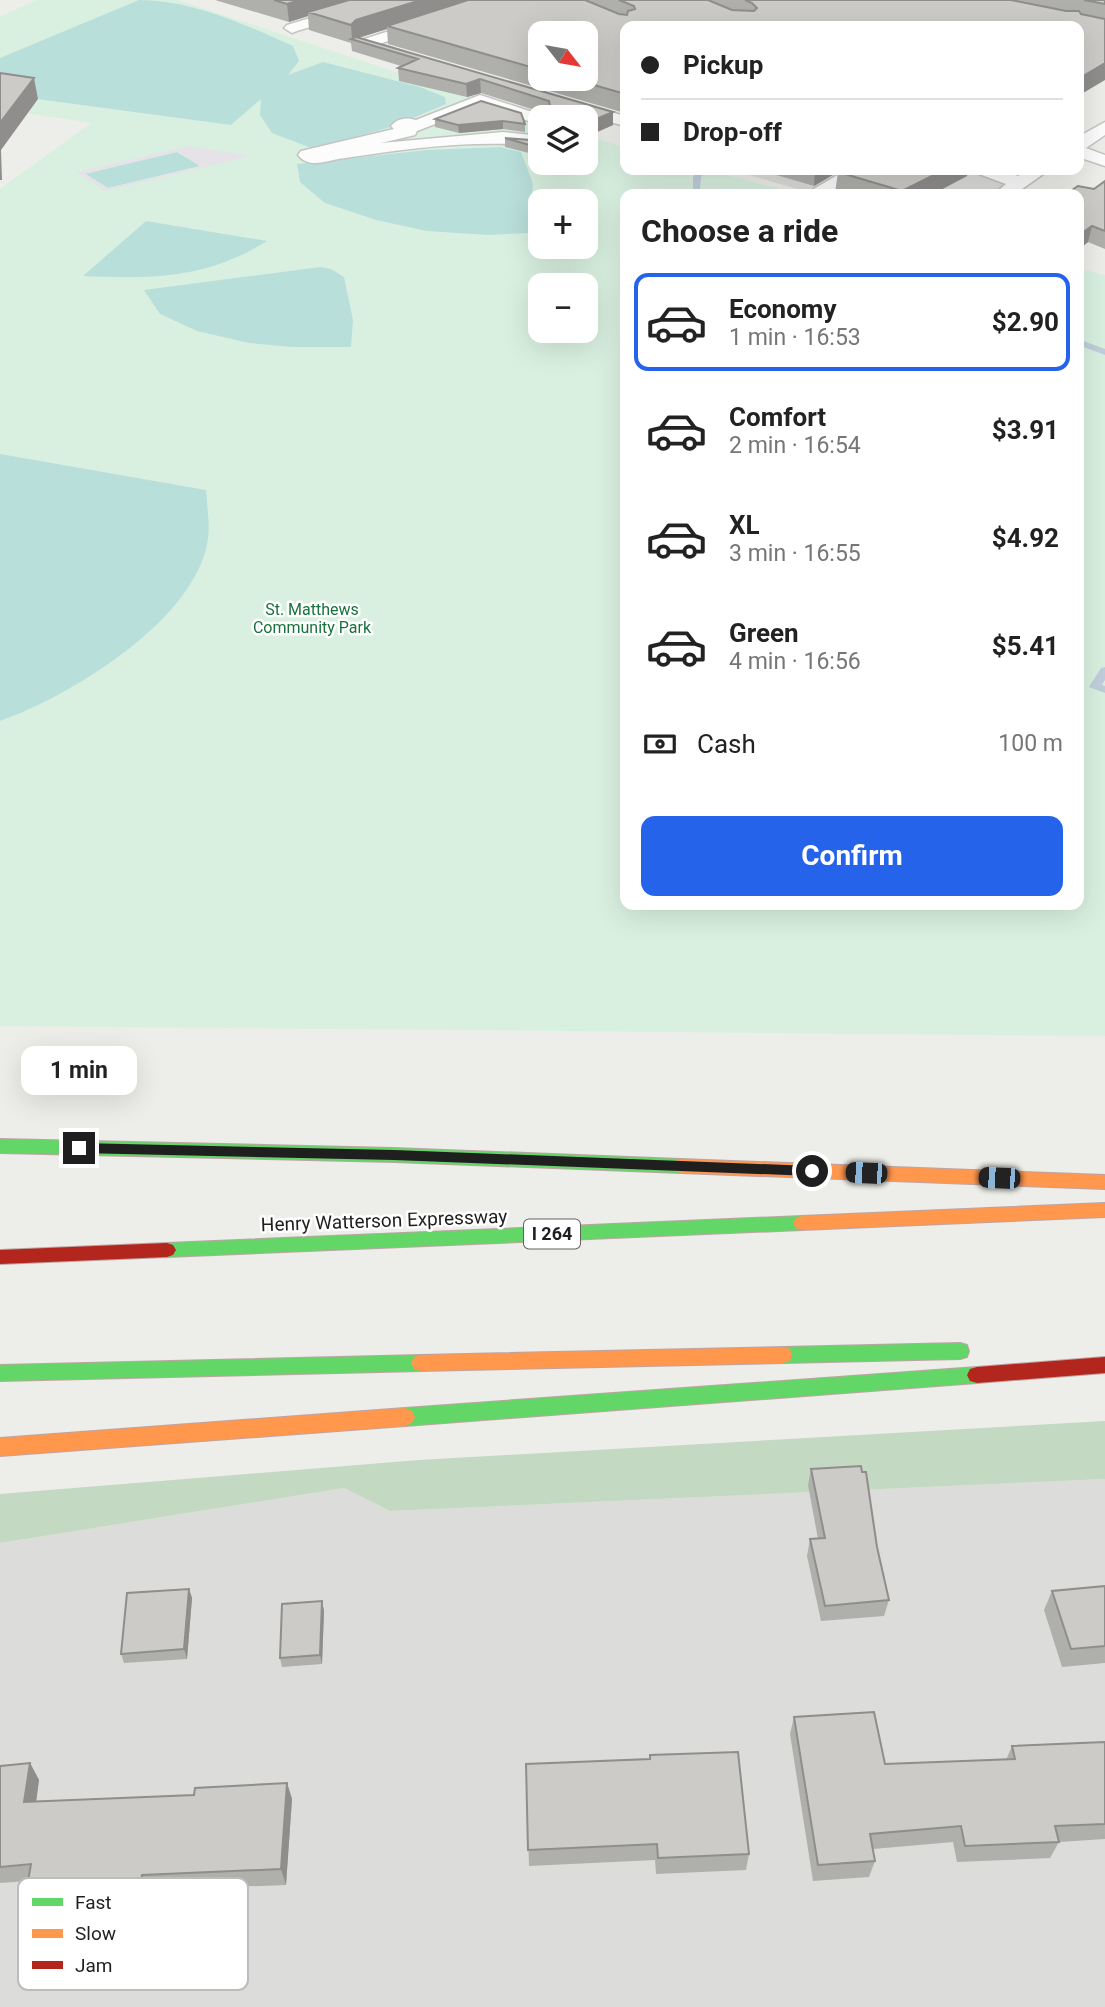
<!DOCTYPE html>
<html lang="en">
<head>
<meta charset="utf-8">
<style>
	:root { --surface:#fff; --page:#f6f6f6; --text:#222; --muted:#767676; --line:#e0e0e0; --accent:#2563eb }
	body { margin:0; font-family:Roboto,sans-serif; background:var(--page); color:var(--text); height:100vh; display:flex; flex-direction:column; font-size:26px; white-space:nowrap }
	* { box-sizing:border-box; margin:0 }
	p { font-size:23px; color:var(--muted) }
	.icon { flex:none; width:38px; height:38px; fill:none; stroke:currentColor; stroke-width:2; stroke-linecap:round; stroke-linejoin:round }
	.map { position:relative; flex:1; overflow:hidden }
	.side { position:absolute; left:620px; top:189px; width:464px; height:721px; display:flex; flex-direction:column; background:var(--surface); border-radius:14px; box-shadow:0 7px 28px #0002 }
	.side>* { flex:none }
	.banner { position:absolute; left:620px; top:21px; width:464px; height:154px; border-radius:14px; box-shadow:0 7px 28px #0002; display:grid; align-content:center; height:154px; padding:0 21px; background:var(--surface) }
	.needle { width:46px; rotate:121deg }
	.buttons { position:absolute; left:528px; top:21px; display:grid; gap:14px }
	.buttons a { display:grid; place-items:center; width:70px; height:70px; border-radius:14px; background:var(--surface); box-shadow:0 7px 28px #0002; font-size:35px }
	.end { position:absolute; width:32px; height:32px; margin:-16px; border:9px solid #1f1f1f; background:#fff; box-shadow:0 0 0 4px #fff }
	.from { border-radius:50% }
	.bubble { position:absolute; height:49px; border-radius:14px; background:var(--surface); box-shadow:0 7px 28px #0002; font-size:23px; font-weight:700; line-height:49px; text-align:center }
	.car { position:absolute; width:21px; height:42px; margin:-21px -10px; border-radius:9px; box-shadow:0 0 5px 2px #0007; background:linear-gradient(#222 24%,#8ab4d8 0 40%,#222 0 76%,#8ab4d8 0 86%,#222 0) }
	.banner b { display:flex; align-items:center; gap:24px; height:66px; font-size:26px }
	.banner b+b { border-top:2px solid var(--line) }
	.banner i { width:18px; height:18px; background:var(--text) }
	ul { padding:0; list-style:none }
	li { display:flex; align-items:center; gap:21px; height:98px; margin:0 14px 10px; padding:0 7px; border:4px solid transparent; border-radius:14px }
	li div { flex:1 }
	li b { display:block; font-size:26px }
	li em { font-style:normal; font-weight:700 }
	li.selected { border-color:var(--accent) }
	li>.icon { width:63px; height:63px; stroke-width:1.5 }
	h2 { padding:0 21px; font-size:32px; line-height:84px }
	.pay { display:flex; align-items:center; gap:18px; height:77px; padding:0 21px; font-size:26px }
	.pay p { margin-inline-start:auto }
	.cta { display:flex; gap:14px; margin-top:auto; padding:14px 21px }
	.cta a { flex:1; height:80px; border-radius:14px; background:var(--accent); color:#fff; font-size:28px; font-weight:700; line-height:80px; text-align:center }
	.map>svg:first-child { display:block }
	.residential { fill:#dcdcda }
	.forest { fill:#c3d9c1 }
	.park { fill:#d9f0e0; fill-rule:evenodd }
	.pitch { fill:#b9dfdb }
	.plaza { fill:#e5e3e7; fill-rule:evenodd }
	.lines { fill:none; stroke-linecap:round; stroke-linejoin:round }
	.stream { fill:#c0cedc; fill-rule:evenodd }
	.street-casing { stroke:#c4c4c2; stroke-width:3 }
	.fast-casing { stroke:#bea4a3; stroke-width:2 }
	.slow-casing { stroke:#bea4a3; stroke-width:2 }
	.jam-casing { stroke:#bea4a3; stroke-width:2 }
	.street { fill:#fcfcfc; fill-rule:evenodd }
	.fast { fill:#63d668; fill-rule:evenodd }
	.slow { fill:#ff974d; fill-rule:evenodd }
	.jam { fill:#b3261e; fill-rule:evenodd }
	.wall { fill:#afafac; fill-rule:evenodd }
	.shaded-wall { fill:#8f8e8c }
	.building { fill:#cccbc8; stroke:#8f8e8c; stroke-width:2 }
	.route { fill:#1f1f1f }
	.labels { text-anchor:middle; stroke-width:5; stroke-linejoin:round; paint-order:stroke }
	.far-park-label { font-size:16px; fill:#19723b; stroke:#fff }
	.shield { fill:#fff; stroke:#626262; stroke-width:2 }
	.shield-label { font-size:18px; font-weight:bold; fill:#1f1f1f }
	.street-label { font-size:19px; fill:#1f1f1f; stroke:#fff }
	.key { fill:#fff; stroke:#bcbcbc; stroke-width:2 }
	.key-label { font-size:19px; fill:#1f1f1f }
</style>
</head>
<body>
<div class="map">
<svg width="1105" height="2007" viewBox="0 0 1105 2007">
	<rect width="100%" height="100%" fill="#edede9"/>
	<path class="residential" d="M732,170H1026L990,194H815Z
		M1105,1479V2007H0V1543L344,1488L390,1511Z"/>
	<path class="forest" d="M1105,1421V1479L390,1511L344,1488L0,1543V1494L419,1460Z"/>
	<path class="park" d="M36,0H178L541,120V163H586V135L625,148V170H706L801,194H625V905H1078V268L1105,275V1036L0,1026V189L91,123L0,109V17ZM541,201H586V247H541ZM541,285H586V331H541Z"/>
	<path class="pitch" d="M139,0C192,0 246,25 293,46L299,61L288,75L323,62L420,87L445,97L446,104L394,126L314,149L272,133L260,115L261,99L231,125L0,94V58Z
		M500,147L521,152L533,184L528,233L489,235L427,231L376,220L325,203L300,182L297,164L427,150Z
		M177,152L201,166L108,188L84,173Z
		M146,221L267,241C206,279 153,279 83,276Z
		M320,267L331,269L344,277L353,320L351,347H292L249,343L197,331L160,314L144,290Z
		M0,454L206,490C207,506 210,524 208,539C197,619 71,696 0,721Z"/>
	<path class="plaza" d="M189,146L251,156L105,191L76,172ZM177,152L200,166L108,188L85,174Z"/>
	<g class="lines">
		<path class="stream" d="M699,170H706L701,177L700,189L720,194L693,192V177Z
			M1078,339L1105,349V355L1078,345Z
			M1105,667V680L1102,685L1105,686V693L1089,687L1101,668Z"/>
		<g class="street-casing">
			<path id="street" d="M370,0H392L390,3L297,31L292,33L284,28L287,25Z
				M486,0H508L506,3L379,44L405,52L407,55L405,58L399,60L358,47L355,44L358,41Z
				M480,95L548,117H541V125L481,106L417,131L415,135L381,143L503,132L541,136V146C474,139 404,149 338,159C324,162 308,168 298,155L301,151L394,129L391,126C397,118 408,117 416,120Z
				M567,100L625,116V126L561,109L559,105L561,101Z
				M1105,122V135L1086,148L1105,155V166L1078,157V137Z
				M846,170H868L828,194H816L812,190Z
				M976,170H1001L1018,176L1028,170H1049L1015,194H994L1006,184L979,174Z"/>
		</g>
		<g class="fast-casing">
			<path id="fast" d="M0,1139L394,1148L681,1159L687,1161L690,1166L687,1171L681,1173L394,1162L0,1153Z
				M802,1216L808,1218L811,1223L808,1228L802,1230L167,1257L161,1255L158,1250L161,1245L167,1243Z
				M960,1343L967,1345L969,1351L967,1357L960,1359L783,1363L776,1361L774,1355L776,1349L783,1347Z
				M421,1355L428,1357L431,1363L428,1369L421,1371L0,1381V1365Z
				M977,1367L984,1369L987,1375L984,1381L977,1383L405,1426L398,1423L395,1417L398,1411L405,1408Z"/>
		</g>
		<g class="slow-casing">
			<path id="slow" d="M681,1159L1105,1175V1189L681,1173L675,1171L672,1166L675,1161Z
				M1105,1203V1217L802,1230L796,1228L793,1223L796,1218L802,1216Z
				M783,1347L790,1349L792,1355L790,1361L783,1363L421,1371L414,1369L411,1363L414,1357L421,1355Z
				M405,1408L412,1411L415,1417L412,1423L405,1426L0,1456V1438Z"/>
		</g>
		<g class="jam-casing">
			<path id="jam" d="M167,1243L173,1245L176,1250L173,1255L167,1257L0,1264V1250Z
				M1105,1357V1373L977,1383L970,1381L967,1375L970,1369L977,1367Z"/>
		</g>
		<use href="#street" class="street"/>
		<use href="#fast" class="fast"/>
		<use href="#slow" class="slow"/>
		<use href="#jam" class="jam"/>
	</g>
	<path class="wall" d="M215,0H1105V80L625,26V113L388,44L387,29L359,38L613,112V125L588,136L586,135V117H544V113L481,93L467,97L399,81L398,68L401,66L352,51L351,43L309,30L308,16L289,22ZM541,33L586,79H541Z
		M481,101L525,124V132L503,129L459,133L435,127V119Z
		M505,138L533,146V154L505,147Z
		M759,170H841L814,186Z
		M838,172L967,176L933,194H841L835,193Z
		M1105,181V249L1088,242L1078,250V194L1094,189Z
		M811,1469L877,1547L889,1600L884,1616L821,1621L807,1556L810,1539H818L808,1485Z
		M1105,1586V1663L1062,1667L1044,1610L1052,1591Z
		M189,1589L192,1598L187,1659L124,1663L121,1654Z
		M322,1601L324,1611L322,1664L282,1667L280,1658Z
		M794,1717L885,1764L1006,1760L1012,1746L1105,1742V1839L1059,1842L1050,1858L957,1862L953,1842L873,1849L875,1861L869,1877L813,1881L790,1734Z
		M30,1763L39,1780L36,1801L194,1795L287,1783L292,1799L286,1885L149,1890V1898L37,1902L27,1887L28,1881L0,1883V1766Z
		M526,1764L749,1854L746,1870L656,1874L655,1860L529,1866Z"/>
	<path class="shaded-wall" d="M300,0H361L308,12V16L289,22L287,4Z
		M421,0H477L387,26V29L357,38L352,39L351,25L356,20Z
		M1105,63V80L1078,96V79Z
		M34,78L38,99L1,150L2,180H0V123Z
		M480,79L481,93L467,97L466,84Z
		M613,112V125L588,136L589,122Z
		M503,121V129L459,133L458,125Z
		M815,170H841L814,186Z
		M944,170H968L967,176L933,194H901L902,191Z
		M1092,226L1088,242L1078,250V236Z
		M189,1589L192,1598L187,1659L184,1649Z
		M322,1601L324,1611L322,1664L320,1655Z
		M30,1763L39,1780L34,1818L24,1802Z
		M287,1783L292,1799L286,1885L281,1869Z
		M142,1875L149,1890V1898L141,1882Z"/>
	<path class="building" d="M274,0H300L287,4Z
		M349,0H421L356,20L351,25L308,12Z
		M468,0H585L619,14L627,15L628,11L635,9L634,6L619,0H708L732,10L754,11L757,8L752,3L745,0H1011L1066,11H1079L1081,14L1105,19V63L1078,79V26H625V94L573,79H586V33H541V70L387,26Z
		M1084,0H1105V4Z
		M356,37L613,112L589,122H586V117H571L544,110V106H550L549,101L480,79L466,84L398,68L418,59L351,39Z
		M0,73L34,78L0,123Z
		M481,101L521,113L525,124L503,121L458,125L435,119Z
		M505,138L530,140L533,146Z
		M842,170H944L902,191L838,172Z
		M1105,181V231L1092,226L1078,236V194H1066L1078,186L1094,189Z
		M861,1466L862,1472H866L877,1547L889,1600L825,1606L810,1539L825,1538L811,1469Z
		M1105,1586V1646L1071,1649L1052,1591Z
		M189,1589L184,1649L121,1654L127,1593Z
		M322,1601L320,1655L280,1658L282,1604Z
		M874,1712L885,1764L1015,1759L1012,1746L1105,1742V1824L1055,1826L1059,1842L965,1846L961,1826L870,1834L875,1861L818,1865L794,1717Z
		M738,1752L749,1854L658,1858L657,1844L528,1850L526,1764L650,1759V1755Z
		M30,1763L24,1802L194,1795L195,1788L287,1783L281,1869L142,1875L141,1882L27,1887L31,1864L0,1867V1766Z"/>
	<path class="route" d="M79,1143L394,1150L812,1166L819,1171L812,1176L394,1160L79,1153L73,1148Z"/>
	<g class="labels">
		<g class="far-park-label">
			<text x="312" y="615">St. Matthews<tspan x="312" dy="18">Community Park</tspan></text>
		</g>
		<rect class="shield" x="524" y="1219.5" width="56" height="29" rx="5"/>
		<g class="shield-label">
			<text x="552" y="1240">I 264</text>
		</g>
		<g class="street-label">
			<text transform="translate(384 1220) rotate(-2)" y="7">Henry Watterson Expressway</text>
		</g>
	</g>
	<rect x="18" y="1878" width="230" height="112" rx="10" class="key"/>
	<rect x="32" y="1898" width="31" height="8" fill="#63d668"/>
	<rect x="32" y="1929" width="31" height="9" fill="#ff974d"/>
	<rect x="32" y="1961" width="31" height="8" fill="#b3261e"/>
	<g class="key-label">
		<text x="75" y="1909">Fast</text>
		<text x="75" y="1940">Slow</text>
		<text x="75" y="1972">Jam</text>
	</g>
</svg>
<div class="buttons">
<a><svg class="needle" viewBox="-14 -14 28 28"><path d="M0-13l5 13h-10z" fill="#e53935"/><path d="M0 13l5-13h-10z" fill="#767676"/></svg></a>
<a><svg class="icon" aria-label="layers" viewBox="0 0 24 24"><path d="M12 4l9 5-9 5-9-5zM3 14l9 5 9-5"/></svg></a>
<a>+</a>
<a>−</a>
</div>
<i class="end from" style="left:812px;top:1171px"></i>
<i class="end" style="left:79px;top:1148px"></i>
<div class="bubble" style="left:21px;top:1046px;width:116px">1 min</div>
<i class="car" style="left:866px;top:1173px;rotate:272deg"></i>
<i class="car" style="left:999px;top:1178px;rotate:272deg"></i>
<div class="banner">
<b><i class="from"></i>Pickup</b>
<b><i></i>Drop-off</b>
</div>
<section class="side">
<h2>Choose a ride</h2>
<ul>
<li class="selected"><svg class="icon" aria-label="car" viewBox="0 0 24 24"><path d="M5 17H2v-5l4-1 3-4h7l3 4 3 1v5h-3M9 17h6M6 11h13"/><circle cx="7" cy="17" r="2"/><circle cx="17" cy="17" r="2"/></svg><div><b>Economy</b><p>1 min · 16:53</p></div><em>$2.90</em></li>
<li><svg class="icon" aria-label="car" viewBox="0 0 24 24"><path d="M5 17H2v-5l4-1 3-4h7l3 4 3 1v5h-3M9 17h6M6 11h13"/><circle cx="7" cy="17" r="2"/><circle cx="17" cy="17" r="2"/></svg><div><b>Comfort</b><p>2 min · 16:54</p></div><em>$3.91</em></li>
<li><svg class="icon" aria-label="car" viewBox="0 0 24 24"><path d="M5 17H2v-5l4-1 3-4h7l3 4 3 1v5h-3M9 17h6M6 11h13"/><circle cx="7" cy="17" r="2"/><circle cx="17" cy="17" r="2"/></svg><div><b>XL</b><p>3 min · 16:55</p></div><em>$4.92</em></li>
<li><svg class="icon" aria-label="car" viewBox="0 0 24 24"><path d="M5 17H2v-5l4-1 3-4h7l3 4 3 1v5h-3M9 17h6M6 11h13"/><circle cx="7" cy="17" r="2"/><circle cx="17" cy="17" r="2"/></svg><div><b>Green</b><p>4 min · 16:56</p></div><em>$5.41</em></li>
</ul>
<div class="pay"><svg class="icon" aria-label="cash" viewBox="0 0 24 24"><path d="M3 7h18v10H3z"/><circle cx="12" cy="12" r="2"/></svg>Cash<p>100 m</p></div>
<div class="cta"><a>Confirm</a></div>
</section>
</div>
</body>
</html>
